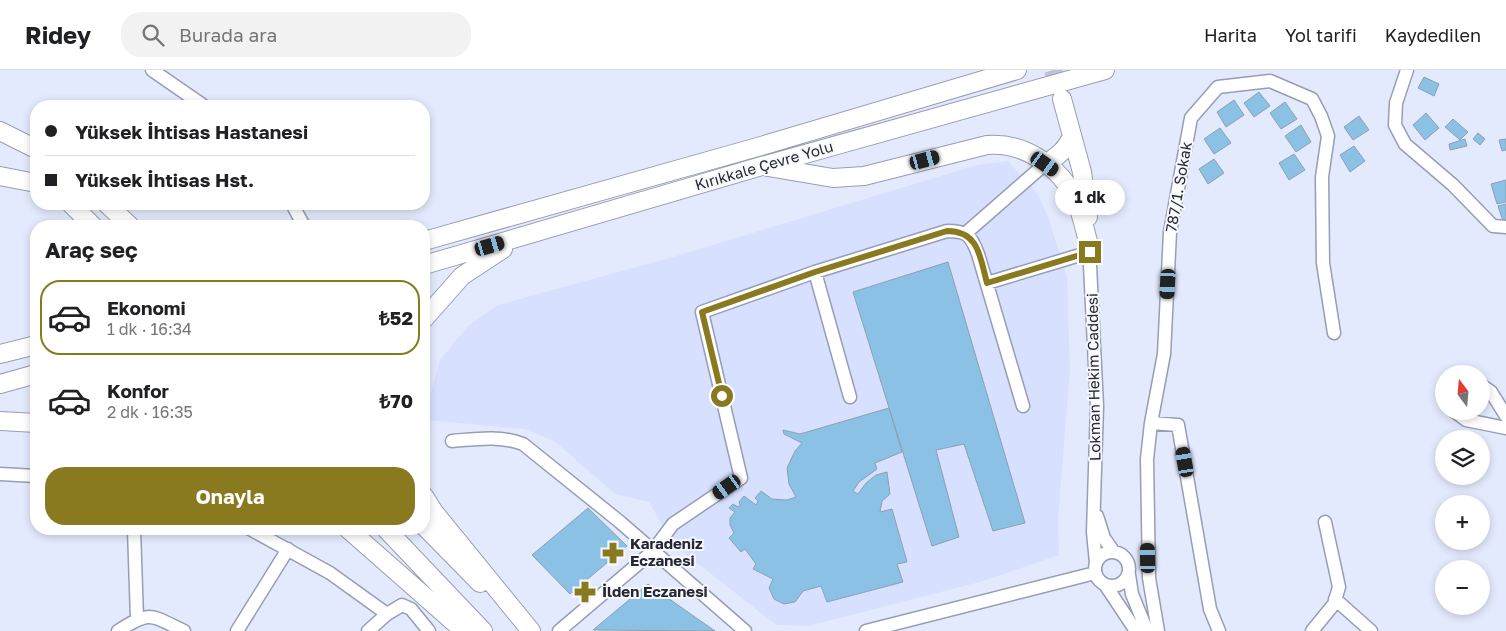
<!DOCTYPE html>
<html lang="tr">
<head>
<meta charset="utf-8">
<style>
	:root { --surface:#fff; --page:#f2f2f2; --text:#202124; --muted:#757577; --line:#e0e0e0; --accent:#8a7a1f }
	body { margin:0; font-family:"Golos Text",sans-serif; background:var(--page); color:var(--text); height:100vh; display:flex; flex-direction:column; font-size:19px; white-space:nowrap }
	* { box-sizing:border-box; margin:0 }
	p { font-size:16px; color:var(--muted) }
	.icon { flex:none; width:28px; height:28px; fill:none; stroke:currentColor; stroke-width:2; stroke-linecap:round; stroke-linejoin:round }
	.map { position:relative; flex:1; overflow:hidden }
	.panel { position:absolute; left:30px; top:150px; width:400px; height:315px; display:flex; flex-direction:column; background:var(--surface); border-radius:20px; box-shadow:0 2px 8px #0003 }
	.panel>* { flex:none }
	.guide { position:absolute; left:30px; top:30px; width:400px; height:110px; border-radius:20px; box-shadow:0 2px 8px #0003; display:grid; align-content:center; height:110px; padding:0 15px; background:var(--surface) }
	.needle { width:32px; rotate:344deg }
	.tools { position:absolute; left:1435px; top:295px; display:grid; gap:10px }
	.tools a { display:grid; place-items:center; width:55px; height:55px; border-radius:50%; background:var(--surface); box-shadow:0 2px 8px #0003; font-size:25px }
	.end { position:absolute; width:22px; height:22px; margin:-11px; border:6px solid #8a7a1f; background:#fff; box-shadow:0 0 0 2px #fff }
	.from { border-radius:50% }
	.bubble { position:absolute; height:35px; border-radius:18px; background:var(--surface); box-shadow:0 2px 8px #0003; font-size:16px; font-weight:700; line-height:35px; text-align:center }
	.car { position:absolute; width:15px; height:30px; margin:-15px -8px; border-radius:6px; box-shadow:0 0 4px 1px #0007; background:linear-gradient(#222 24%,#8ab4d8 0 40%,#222 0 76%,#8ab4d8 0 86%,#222 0) }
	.guide b { display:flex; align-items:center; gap:18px; height:48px; font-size:19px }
	.guide b+b { border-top:1px solid var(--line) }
	.guide i { width:12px; height:12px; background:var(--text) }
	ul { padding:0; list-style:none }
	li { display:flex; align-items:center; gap:15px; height:75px; margin:0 10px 8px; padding:0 5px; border:2px solid transparent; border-radius:20px }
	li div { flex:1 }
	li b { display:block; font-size:19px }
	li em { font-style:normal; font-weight:700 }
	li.current { border-color:var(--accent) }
	li>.icon { width:45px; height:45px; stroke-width:1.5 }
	h2 { padding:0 15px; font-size:22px; line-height:60px }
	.cta { display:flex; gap:10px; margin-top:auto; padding:10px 15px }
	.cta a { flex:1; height:58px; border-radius:20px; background:var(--accent); color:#fff; font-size:20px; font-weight:700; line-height:58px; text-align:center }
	header { display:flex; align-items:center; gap:30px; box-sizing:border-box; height:70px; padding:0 25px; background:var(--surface); border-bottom:1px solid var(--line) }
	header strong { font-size:24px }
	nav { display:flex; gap:28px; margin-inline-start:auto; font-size:18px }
	.search { width:350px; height:45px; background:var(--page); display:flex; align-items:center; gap:12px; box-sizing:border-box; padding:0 18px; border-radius:20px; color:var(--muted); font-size:19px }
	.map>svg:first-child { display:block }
	.built { fill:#d7e0ff }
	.building { fill:#8bc1e5; stroke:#8ba1b1 }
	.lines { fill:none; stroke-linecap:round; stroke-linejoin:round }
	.highway-tunnel { stroke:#bec3d4; stroke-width:18; stroke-dasharray:18 9; stroke-linecap:butt }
	.minor-casing { stroke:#979db4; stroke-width:15 }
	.highway-casing { stroke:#979db4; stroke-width:20 }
	.minor { stroke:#fff; stroke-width:12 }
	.highway { stroke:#fff; stroke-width:18 }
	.route { stroke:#8a7a1f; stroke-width:6 }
	.labels { text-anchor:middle; stroke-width:4; stroke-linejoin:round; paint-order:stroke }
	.street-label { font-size:15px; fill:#252831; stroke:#f6f8fd }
	.poi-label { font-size:15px; font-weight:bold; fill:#252831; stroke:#f6f8fd; text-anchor:start }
</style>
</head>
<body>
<header>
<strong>Ridey</strong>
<div class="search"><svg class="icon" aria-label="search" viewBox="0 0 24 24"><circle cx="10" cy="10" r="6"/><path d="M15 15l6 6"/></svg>Burada ara</div>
<nav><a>Harita</a><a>Yol tarifi</a><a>Kaydedilen</a></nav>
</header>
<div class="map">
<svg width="1506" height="561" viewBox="0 0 1506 561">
	<rect width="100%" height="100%" fill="#e4eafd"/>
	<path class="built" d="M1008,91L1037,123L1048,146L1067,208L1070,299L1058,450L1059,485L980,512L808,556L776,555L673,474L649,432L615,424L554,371L524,359L427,350L429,329L440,290L469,255L498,235L673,187L977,95Z"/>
	<path class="building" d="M1424,7L1439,14L1434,26L1418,18Z
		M1259,22L1270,36L1254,47L1244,33Z
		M1234,30L1244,45L1226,57L1217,42Z
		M1285,32L1297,49L1281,59L1270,43Z
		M1426,43L1439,58L1425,70L1413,55Z
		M1359,46L1369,60L1353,70L1344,57Z
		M1453,49L1468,62L1460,70L1445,57Z
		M1301,55L1311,72L1296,82L1285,66Z
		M1220,58L1231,73L1214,84L1204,69Z
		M1478,63L1485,69L1480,75L1473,69Z
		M1465,69L1467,76L1450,80L1449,74Z
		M1506,69V80L1502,81L1499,70Z
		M1354,76L1365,91L1350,102L1340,85Z
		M1294,84L1305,100L1289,110L1279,93Z
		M1214,89L1224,103L1208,114L1199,99Z
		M1506,110V132L1497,134L1491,114Z
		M1506,134V150L1503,151L1498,136Z
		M948,192L1025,453L993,461L964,374L936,380L959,467L932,476L853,222Z
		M889,338L902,382L875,393L877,399L859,412L853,421L858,424L866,413L876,405L887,402L890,424L882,431L880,442L892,439L907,492L897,494L903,512L827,532L821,516L803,521L795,532L784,534L774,529L769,518L773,509L753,499L756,494L745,479L741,482L729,468L734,463L730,455V448L735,442L729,438L733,434L738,437L740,435L739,432L744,426L756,435L758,431L755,428L761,421L772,429L787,430L796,427L789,414L787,398L795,381L802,373L784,364L783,360L800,364Z
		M588,438L627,476L570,524L532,485Z
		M648,514L715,561L593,560Z"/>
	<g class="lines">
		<path class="highway-tunnel" d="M1053,0L1062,28"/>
		<g class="minor-casing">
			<path id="minor" d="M152,0L204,36
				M1407,0L1396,33L1395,55L1405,74L1453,115L1493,156L1506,157
				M292,134L304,156
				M966,163L1045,94
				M1089,175L1097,336L1093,462L1096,493
				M815,202L850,327
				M987,213L1090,182
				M1481,315L1491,322L1506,346
				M1454,341L1466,350L1506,358
				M1151,353L1178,355L1210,539L1219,561
				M452,371C476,369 499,365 523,374L620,452L745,561
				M0,404L36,406
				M1097,446L1104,468L1113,481
				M134,459L137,549
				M250,459L330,503L387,544L402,535L411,539L429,561
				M1095 499a17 17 0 1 1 34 0a17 17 0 1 1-34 0Z
				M1129,505L1132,524L1147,561
				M1106,516L1136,561
				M1335,529L1371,561
				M118,561C151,540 150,545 184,561
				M237,561L288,479
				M368,561L387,544
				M559,561L652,482L673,454L741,408L702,242L815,202L947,161C967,161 971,165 978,184L1023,336
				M866,561L1095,503
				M1158,561L1149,508L1147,389L1151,353L1164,284L1170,162L1191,48L1218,17L1270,11L1312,29L1321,46L1328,66L1322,107L1323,193L1334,263
				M1312,561L1334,534L1339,517L1325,452"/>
		</g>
		<g class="highway-casing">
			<path id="highway" d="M1062,29L1082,102L1088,147
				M0,61L36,79
				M1045,94C1058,86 1066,80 1072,66
				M768,97L833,108L864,106L987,75C1025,72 1061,97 1076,131C1082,145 1085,161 1089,175
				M0,106L36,113
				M71,134L93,156
				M107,134L130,156
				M424,171L761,76L1017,0
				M424,195L762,96L1105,0
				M424,249L462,206L503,179
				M0,284L36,275
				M0,314L36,304
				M0,351L36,353
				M424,426L434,442L531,561
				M424,456L480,513
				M348,459L464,561
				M386,459L483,561"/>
		</g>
		<use href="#minor" class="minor"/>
		<use href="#highway" class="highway"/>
	</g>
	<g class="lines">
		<path class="route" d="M722,326L702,242L815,202L947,161C979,161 980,187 987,213L1090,182"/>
	</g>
	<defs>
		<g id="pharmacy-bare" transform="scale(1.725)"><path d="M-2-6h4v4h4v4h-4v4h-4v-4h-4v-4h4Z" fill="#8a7a1f" stroke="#f6f8fd" stroke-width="2.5" paint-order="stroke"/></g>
	</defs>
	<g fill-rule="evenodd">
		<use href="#pharmacy-bare" x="613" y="483"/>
		<use href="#pharmacy-bare" x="585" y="522"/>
	</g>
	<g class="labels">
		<g class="street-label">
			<text transform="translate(764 96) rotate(-16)" y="5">Kırıkkale Çevre Yolu</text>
			<text transform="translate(1179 117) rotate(-80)" y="5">787/1. Sokak</text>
			<text transform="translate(1094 307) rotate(-91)" y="5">Lokman Hekim Caddesi</text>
		</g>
		<g class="poi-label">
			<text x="630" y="479">Karadeniz<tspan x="630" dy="17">Eczanesi</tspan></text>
			<text x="602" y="527">İlden Eczanesi</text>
		</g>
	</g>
</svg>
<div class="tools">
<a><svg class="needle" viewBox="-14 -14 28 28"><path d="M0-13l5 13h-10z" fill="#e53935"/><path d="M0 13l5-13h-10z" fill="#757577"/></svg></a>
<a><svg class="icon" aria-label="layers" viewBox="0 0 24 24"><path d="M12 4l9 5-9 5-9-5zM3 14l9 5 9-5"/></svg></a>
<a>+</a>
<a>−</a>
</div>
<i class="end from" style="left:722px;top:326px"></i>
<i class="end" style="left:1090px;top:182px"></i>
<div class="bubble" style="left:1055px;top:110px;width:70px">1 dk</div>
<i class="car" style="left:925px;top:90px;rotate:75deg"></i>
<i class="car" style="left:1045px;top:94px;rotate:125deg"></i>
<i class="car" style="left:490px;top:176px;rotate:74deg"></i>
<i class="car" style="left:1168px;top:214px;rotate:183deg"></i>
<i class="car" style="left:1185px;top:392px;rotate:350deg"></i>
<i class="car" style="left:727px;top:417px;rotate:235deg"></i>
<i class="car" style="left:1148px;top:488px;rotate:359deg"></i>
<div class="guide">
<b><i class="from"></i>Yüksek İhtisas Hastanesi</b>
<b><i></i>Yüksek İhtisas Hst.</b>
</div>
<section class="panel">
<h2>Araç seç</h2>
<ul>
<li class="current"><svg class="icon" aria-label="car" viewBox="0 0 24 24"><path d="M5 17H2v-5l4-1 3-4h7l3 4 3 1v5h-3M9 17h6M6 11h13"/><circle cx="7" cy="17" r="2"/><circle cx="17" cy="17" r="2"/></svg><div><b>Ekonomi</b><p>1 dk · 16:34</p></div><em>₺52</em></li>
<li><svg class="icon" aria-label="car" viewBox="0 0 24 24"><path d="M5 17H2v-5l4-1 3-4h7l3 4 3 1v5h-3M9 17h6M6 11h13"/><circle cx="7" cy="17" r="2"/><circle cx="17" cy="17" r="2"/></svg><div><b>Konfor</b><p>2 dk · 16:35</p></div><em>₺70</em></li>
</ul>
<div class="cta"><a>Onayla</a></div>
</section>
</div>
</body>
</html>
